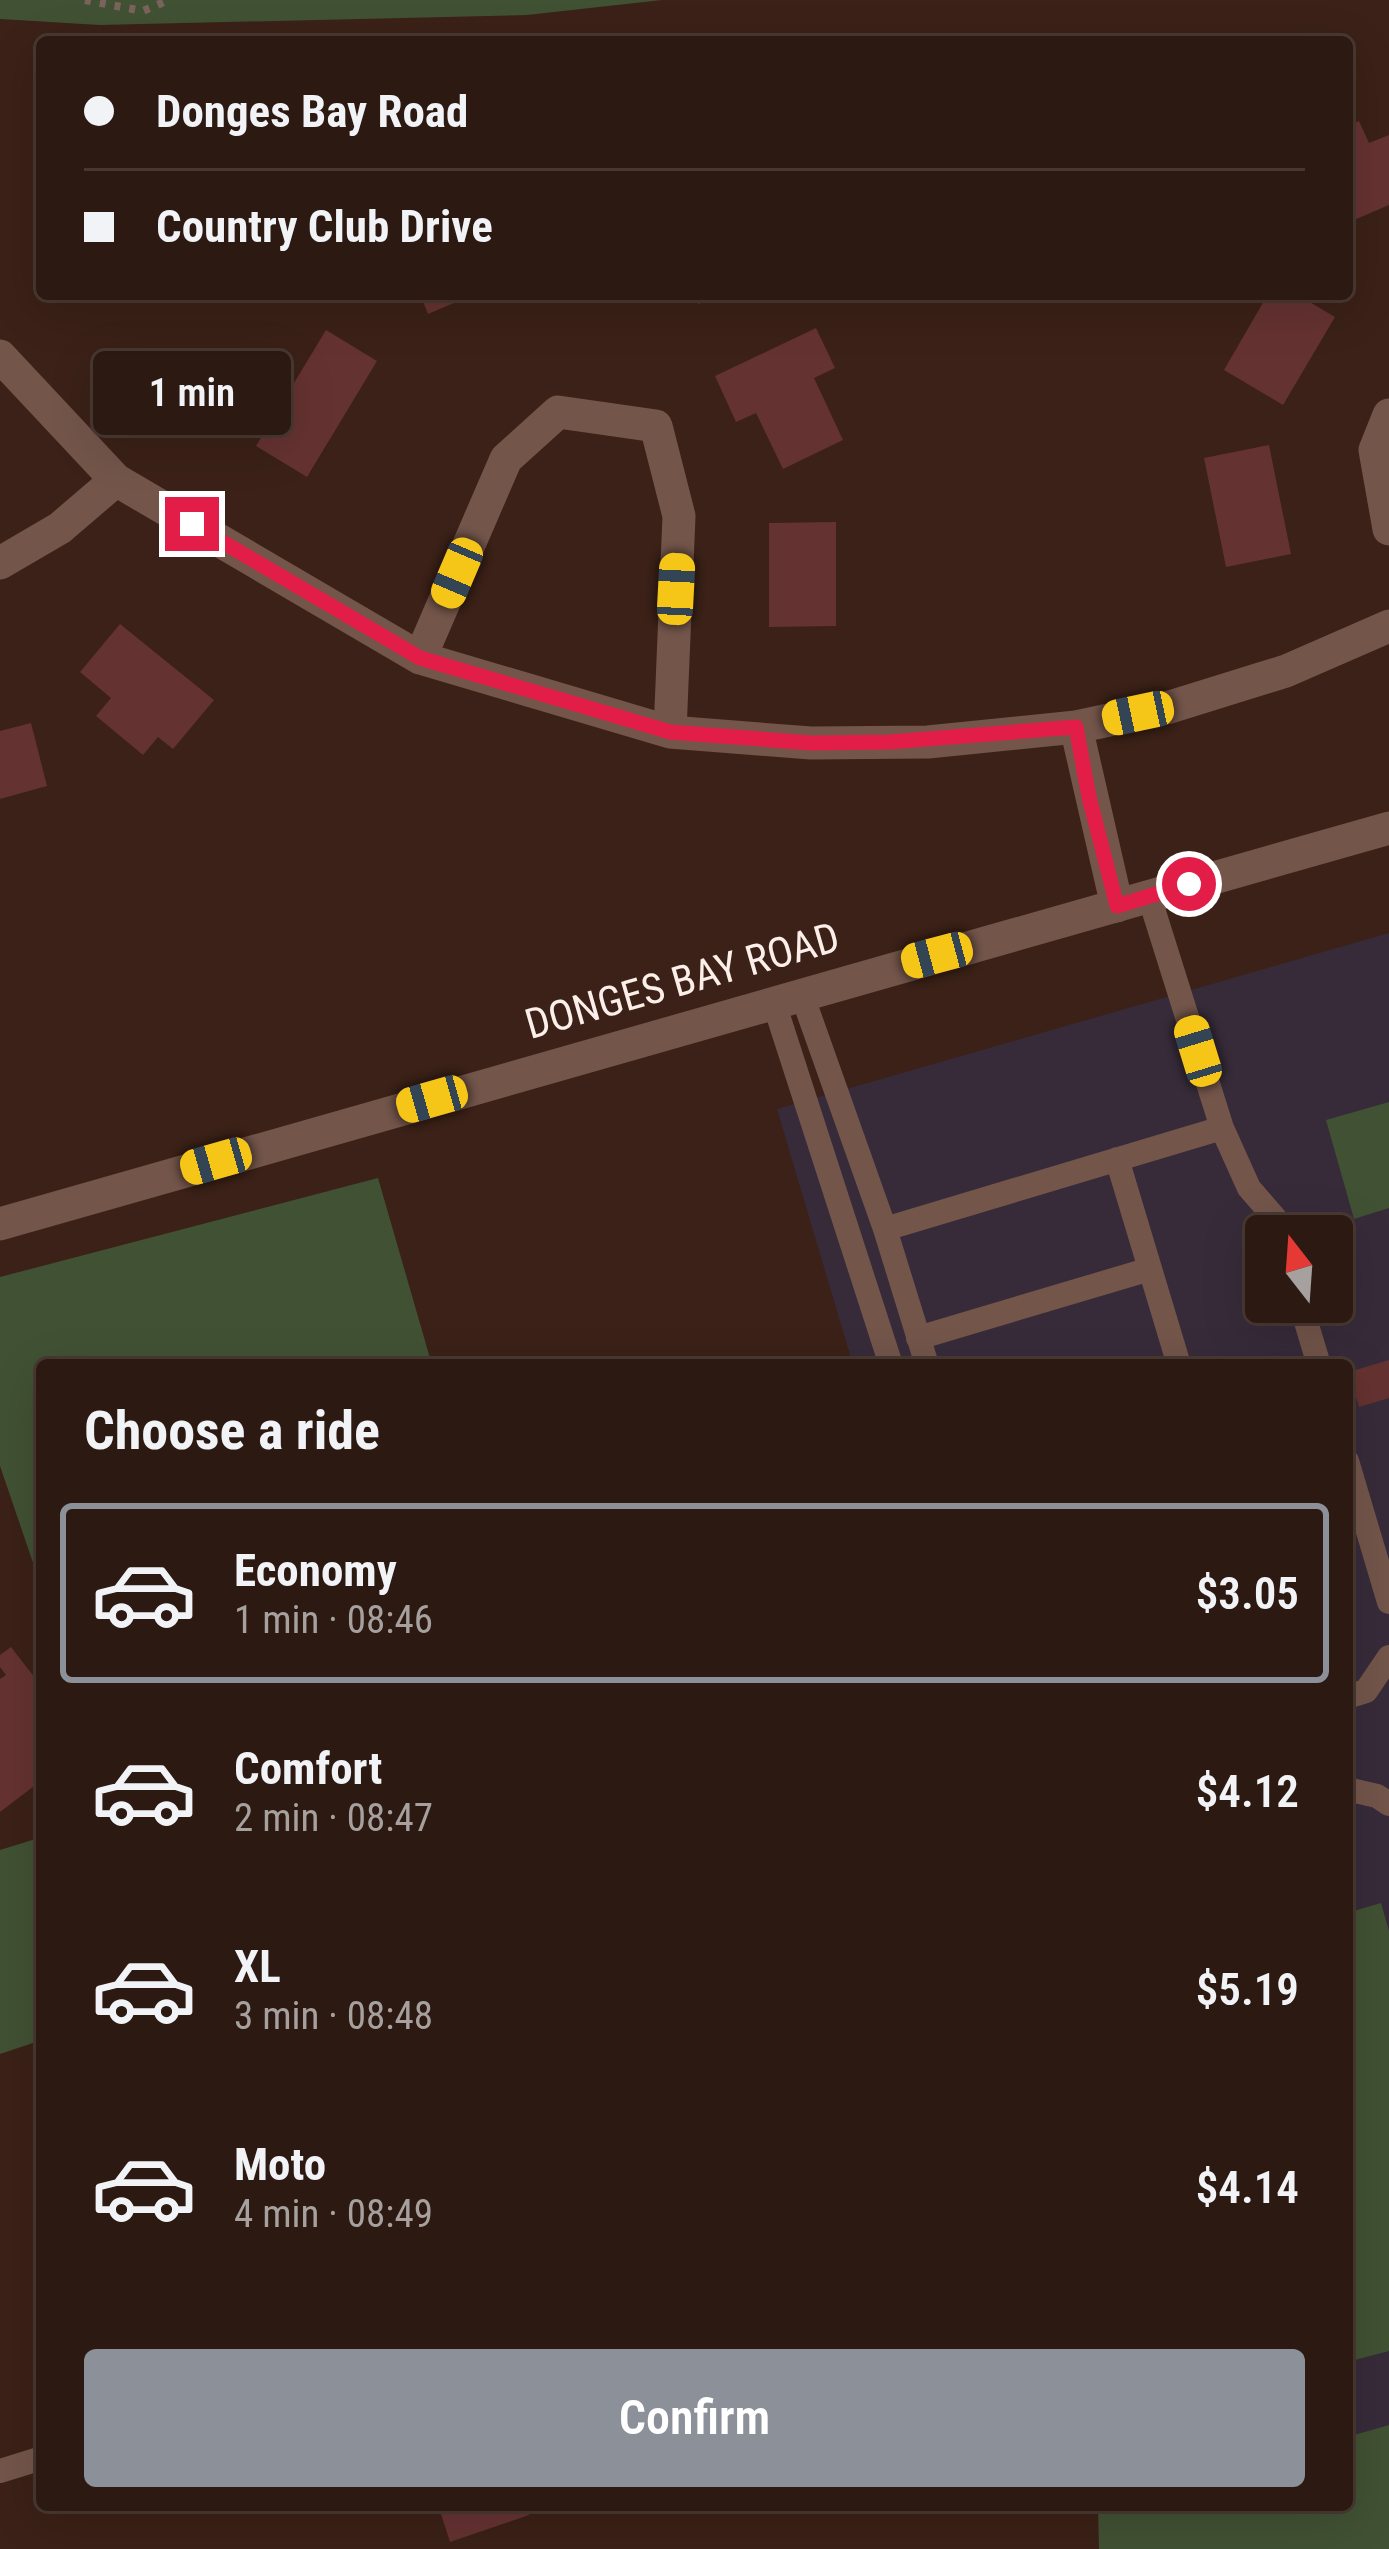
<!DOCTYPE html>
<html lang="en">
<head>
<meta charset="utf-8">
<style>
	:root { --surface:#2c1911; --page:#34221a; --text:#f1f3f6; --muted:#a6a09f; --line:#483831; --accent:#8c9099 }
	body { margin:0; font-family:"Roboto Condensed",sans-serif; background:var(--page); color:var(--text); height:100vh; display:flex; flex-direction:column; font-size:45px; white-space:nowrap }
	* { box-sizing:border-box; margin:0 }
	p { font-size:39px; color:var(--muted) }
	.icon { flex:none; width:66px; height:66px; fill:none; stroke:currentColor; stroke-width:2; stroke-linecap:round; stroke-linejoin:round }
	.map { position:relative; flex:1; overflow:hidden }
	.side { position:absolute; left:36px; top:1359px; width:1317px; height:1152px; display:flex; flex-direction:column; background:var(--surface); border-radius:12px; box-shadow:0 12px 48px #0002,0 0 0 3px var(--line) }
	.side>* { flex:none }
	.top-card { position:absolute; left:36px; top:36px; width:1317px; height:264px; border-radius:12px; box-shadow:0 12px 48px #0002,0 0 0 3px var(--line); display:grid; align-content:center; height:264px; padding:0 48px; background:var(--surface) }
	.needle { width:78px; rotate:343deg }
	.fabs { position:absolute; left:1245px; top:1215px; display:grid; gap:24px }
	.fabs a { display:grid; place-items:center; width:108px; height:108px; border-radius:12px; background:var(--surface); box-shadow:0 12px 48px #0002,0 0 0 3px var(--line); font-size:60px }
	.end { position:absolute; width:54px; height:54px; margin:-27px; border:15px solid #e11d48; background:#fff; box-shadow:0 0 0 6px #fff }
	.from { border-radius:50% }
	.bubble { position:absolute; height:84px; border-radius:12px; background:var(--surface); box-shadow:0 12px 48px #0002,0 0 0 3px var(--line); font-size:39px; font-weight:600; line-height:84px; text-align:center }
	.car { position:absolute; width:36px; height:72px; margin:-36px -18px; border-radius:15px; box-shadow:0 0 9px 3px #0007; background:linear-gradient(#f5c518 24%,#345 0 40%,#f5c518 0 76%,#345 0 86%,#f5c518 0) }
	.top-card b { display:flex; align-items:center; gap:42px; height:114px; font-size:45px }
	.top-card b+b { border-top:3px solid var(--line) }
	.top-card i { width:30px; height:30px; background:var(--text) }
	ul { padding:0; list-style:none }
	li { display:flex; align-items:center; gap:36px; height:180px; margin:0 24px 18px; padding:0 24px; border:6px solid transparent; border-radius:12px }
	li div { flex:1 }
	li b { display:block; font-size:45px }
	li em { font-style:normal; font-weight:600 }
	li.current { border-color:var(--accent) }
	li>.icon { width:108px; height:108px; stroke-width:1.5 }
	h2 { padding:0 48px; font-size:54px; line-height:144px }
	.button { display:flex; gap:24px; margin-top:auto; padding:24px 48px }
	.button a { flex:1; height:138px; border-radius:12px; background:var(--accent); color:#fff; font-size:48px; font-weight:600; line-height:138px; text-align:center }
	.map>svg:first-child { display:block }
	.education { fill:#372b39; fill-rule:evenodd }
	.green { fill:#415133 }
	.building { fill:#643231 }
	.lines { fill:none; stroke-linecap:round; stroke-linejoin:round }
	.path { stroke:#79635a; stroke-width:8; stroke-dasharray:6 9; stroke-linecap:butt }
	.service { stroke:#73554a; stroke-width:24 }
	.minor { stroke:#73554a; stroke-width:33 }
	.tertiary { stroke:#73554a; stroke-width:33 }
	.route { stroke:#e11d48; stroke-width:15 }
	.labels { text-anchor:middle; stroke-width:12; stroke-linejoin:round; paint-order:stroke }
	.street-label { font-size:42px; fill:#fceee8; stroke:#3b2117 }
</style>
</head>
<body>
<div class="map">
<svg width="1389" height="2549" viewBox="0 0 1389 2549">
	<rect width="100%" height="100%" fill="#3b2117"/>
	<path class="education" d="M1389,933V2549L1347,2505V1365H853L777,1109ZM1266,1236H1332V1302H1266Z"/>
	<path class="green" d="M0,0H662L527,15L100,25L0,19Z
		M1389,1102V1208L1354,1219L1326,1120Z
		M378,1178L432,1365H42V1589L0,1466V1277Z
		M42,1837V2040L0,2054V1850Z
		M1381,1903L1389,1931V2351L1347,2362V1913Z
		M1389,2425V2549H1099L1098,2505H1347V2437Z"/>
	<path class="building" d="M1359,121L1369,143L1389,135V205L1347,223V126Z
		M420,294H475L428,314Z
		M671,294H703L700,304Z
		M1268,294H1296L1335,317L1283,405L1224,370Z
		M816,328L835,368L814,378L843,440L783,469L756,413L736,422L715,376Z
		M326,330L377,361L307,477L256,446Z
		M1269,445L1291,554L1226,567L1204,458Z
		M836,522V626L769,627V523Z
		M120,624L214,700L173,749L158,737L143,755L96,716L111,698L80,672Z
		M31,723L47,786L0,799V731Z
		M1389,1360V1398L1359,1407L1349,1372Z
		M11,1647L42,1687V1780L0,1812V1679L6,1675L0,1667V1655Z
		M438,2505H526L529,2515L450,2542Z"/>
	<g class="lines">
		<path class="path" d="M85,0L143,11L169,0"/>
		<path class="service" d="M1149,896L1222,1128L1249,1188L1275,1218L1280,1236
			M801,992L885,1229L927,1365
			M773,1000L891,1365
			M1117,1159L1179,1365
			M885,1229L1222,1128
			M1300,1302L1319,1365
			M918,1338L1150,1269
			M1347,1461L1389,1602
			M1347,1697L1366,1691L1389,1657
			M1347,1789L1377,1796L1389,1804
			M0,2471L42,2458"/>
		<path class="minor" d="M0,356L116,480L420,658L670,732L811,743L928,742L1076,727L1170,707L1286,671L1389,626
			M1389,415L1375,450L1389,529
			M0,563L60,528L116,480
			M420,658L506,459L558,412L656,426L679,516L670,732
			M1076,727L1117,906"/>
		<path class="tertiary" d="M0,1224L1389,828"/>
	</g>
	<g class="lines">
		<path class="route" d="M192,524L420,658L670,732L811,743L889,742L1076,727L1089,797L1117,906L1189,884"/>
	</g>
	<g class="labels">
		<g class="street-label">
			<text transform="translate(682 980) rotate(-16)" y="15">DONGES BAY ROAD</text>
		</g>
	</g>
</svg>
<div class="fabs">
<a><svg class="needle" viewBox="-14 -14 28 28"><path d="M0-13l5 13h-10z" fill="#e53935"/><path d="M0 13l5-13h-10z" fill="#a6a09f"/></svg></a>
</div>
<i class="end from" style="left:1189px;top:884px"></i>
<i class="end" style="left:192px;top:524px"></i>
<div class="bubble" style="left:93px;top:351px;width:198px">1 min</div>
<i class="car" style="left:457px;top:573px;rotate:203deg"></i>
<i class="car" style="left:676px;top:589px;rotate:3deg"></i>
<i class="car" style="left:1138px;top:713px;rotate:258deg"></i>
<i class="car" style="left:937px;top:955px;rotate:255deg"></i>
<i class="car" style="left:1198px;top:1051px;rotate:343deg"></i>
<i class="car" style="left:432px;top:1099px;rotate:254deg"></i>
<i class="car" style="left:216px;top:1161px;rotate:254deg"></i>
<div class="top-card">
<b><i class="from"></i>Donges Bay Road</b>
<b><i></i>Country Club Drive</b>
</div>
<section class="side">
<h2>Choose a ride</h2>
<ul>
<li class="current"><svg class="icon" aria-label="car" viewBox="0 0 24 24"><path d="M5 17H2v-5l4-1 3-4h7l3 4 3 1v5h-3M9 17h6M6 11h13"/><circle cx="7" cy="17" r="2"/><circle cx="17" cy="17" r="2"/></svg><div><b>Economy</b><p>1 min · 08:46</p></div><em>$3.05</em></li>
<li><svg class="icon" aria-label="car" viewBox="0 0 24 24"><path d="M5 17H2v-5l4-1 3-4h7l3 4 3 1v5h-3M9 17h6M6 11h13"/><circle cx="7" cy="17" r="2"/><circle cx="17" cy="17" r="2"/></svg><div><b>Comfort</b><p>2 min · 08:47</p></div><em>$4.12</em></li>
<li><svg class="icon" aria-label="car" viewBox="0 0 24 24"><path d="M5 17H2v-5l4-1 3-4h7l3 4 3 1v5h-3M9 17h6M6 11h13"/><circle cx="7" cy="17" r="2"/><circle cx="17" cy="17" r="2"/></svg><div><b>XL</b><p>3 min · 08:48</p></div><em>$5.19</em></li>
<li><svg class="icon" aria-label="car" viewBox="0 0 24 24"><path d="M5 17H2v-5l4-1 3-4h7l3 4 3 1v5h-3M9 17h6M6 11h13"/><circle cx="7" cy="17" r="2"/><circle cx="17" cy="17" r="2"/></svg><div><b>Moto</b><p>4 min · 08:49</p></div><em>$4.14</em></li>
</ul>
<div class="button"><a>Confirm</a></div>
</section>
</div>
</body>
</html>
